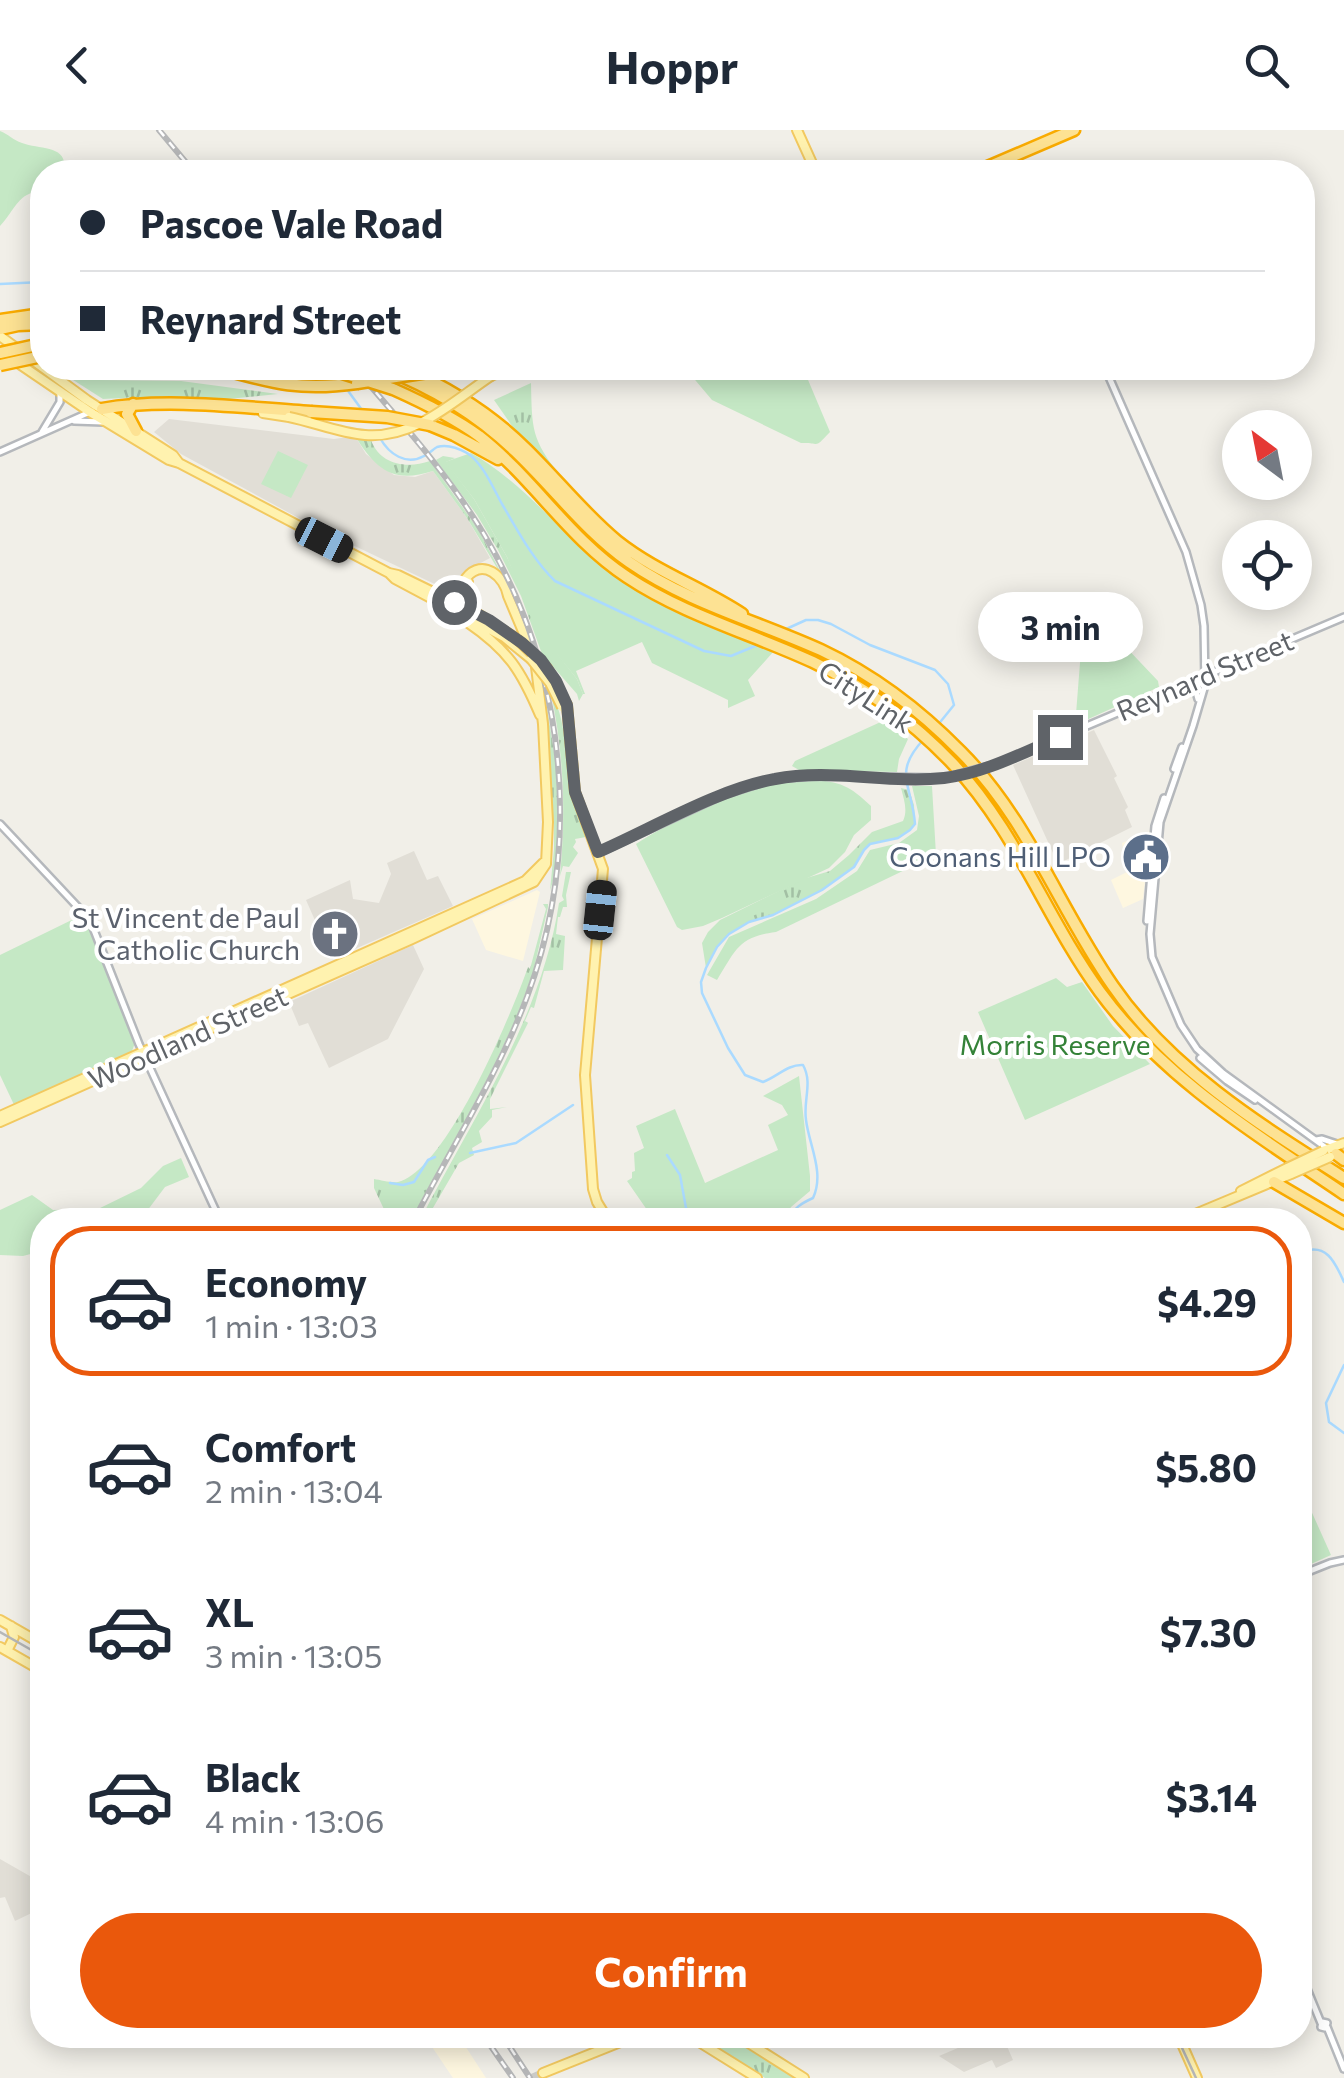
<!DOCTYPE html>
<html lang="en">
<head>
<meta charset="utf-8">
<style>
	:root { --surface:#fff; --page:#f6f6f7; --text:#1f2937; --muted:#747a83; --line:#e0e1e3; --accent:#ea580c }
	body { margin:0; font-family:Commissioner,sans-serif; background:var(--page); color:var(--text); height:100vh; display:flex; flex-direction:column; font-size:38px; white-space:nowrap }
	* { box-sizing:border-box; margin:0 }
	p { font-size:32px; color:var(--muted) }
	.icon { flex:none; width:55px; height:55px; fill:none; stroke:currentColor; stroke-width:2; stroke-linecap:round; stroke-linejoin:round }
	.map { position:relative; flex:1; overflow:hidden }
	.side { position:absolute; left:30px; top:1078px; width:1282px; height:840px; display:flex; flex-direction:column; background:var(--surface); border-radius:40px; box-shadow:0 5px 25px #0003 }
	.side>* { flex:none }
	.top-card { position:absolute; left:30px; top:30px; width:1285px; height:220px; border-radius:40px; box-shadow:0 5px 25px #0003; display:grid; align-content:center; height:220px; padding:0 50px; background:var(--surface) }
	.needle { width:65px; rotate:328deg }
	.tools { position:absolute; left:1222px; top:280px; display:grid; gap:20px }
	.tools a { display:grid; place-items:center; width:90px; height:90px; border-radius:50%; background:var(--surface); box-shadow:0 5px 25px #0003; font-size:50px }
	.end { position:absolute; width:45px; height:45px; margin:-22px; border:12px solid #5f6368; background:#fff; box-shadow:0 0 0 5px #fff }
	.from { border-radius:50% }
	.bubble { position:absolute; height:70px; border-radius:35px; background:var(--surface); box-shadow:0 5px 25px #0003; font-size:32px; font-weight:700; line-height:70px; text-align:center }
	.car { position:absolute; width:30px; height:60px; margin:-30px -15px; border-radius:12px; box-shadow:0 0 8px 2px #0007; background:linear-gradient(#222 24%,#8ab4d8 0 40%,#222 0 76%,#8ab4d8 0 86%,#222 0) }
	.top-card b { display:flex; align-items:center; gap:35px; height:95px; font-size:38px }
	.top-card b+b { border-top:2px solid var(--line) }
	.top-card i { width:25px; height:25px; background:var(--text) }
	ul { padding:18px 0 0; list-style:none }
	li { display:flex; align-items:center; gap:30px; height:150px; margin:0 20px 15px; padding:0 30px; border:5px solid transparent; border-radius:40px }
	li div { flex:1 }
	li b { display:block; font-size:38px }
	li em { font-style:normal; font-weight:700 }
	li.active { border-color:var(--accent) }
	li>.icon { width:90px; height:90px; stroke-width:1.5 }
	.button { display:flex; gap:20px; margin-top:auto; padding:20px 50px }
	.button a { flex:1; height:115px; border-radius:60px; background:var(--accent); color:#fff; font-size:40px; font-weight:700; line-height:115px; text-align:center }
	header { display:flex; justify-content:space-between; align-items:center; height:130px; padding:0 50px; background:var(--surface); font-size:45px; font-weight:700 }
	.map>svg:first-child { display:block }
	.commercial { fill:#fef7e0 }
	.education { fill:#e1ded6 }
	.grass { fill:url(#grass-tufts) }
	.park { fill:#c5e8c5 }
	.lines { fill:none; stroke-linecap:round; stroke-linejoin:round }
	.stream { stroke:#aadaff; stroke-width:2.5 }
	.major-tunnel { stroke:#ccccc8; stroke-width:8; stroke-dasharray:8 4; stroke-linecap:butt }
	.minor-casing { stroke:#b5b8bc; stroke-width:10 }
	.major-casing { stroke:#f2c960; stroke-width:12 }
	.highway-casing { stroke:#f9ab00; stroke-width:15 }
	.minor { stroke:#fff; stroke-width:5 }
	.major { stroke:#fff2af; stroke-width:8 }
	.highway { stroke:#fde293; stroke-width:10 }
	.tram { stroke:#b6b7b8; stroke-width:2.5 }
	.rail-casing { stroke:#b6b7b8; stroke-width:6 }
	.rail { stroke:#fff; stroke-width:2.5; stroke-dasharray:8; stroke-linecap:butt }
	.minor-bridge-casing { stroke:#b5b8bc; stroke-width:10; stroke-linecap:butt }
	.major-bridge-casing { stroke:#f2c960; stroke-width:12; stroke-linecap:butt }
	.highway-bridge-casing { stroke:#f9ab00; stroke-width:15; stroke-linecap:butt }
	.minor-bridge { stroke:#fff; stroke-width:5 }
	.major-bridge { stroke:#fff2af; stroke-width:8 }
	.highway-bridge { stroke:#fde293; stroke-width:10 }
	.route { stroke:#5f6368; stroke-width:12 }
	.labels { text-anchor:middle; stroke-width:8; stroke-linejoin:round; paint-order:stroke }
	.street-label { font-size:28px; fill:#5f6368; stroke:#fff }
	.service-label { font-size:28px; fill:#4e5e75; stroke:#fff; text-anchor:end }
	.worship-label { font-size:28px; fill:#5b616d; stroke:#fff; text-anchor:end }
	.park-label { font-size:28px; fill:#348238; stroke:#fff }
</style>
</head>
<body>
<header><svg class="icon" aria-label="back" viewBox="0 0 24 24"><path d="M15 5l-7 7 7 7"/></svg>Hoppr<svg class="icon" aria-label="search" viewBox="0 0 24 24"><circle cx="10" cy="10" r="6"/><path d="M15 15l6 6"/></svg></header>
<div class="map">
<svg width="1344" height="1948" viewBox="0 0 1344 1948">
	<defs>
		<pattern id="grass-tufts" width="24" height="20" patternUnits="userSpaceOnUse" patternTransform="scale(2.5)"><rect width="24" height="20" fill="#c5e8c5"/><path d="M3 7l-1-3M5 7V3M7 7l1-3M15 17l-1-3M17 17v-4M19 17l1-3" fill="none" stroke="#a3c0a4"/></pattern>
	</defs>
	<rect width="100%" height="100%" fill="#f1efe8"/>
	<path class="commercial" d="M1150,701L1143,769L1123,778L1111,750L1127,742L1122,713Z
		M537,760L540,762L523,831L486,820L472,789Z
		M424,1905H458L486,1948H453Z"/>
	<path class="education" d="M169,289L334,309L355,306L366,324L394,345L415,347L433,341L467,388L490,428L473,437L463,448L457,460L443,458L317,398L181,324L154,302Z
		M1094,600L1117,646L1114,648L1128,677L1125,680L1132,697L1058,734L1013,635Z
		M414,721L427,750L438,746L453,776L332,829L306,770L350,750L353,769L379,773L391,744L387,733Z
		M413,815L424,839L388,909L329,938L308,893L299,896L289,872Z
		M0,1729L42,1753V1778L15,1791L5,1767L0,1768Z
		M969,1905H1002L1013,1930L996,1938L992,1930L964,1942L939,1926L972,1912Z"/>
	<path class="grass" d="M59,241L99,250L181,251L278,264L208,271L143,267L103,269Z
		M531,253C532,298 531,310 561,346L559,347L519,306L494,270Z
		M355,306L371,310C380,335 407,339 430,331L478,399L508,456L467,388L433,341C392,354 376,339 355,306Z
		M443,326L455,328L446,332L474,369L507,427L526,470L555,521L577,549L583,564L579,571L577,564L542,524L521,466L498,420L477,385L436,330Z
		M539,543L542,547C552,615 572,693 550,761L554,719V690H551Z
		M550,559C568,594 564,624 571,661C573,677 581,692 586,707L575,709L576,712L573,717L578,723L569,737L563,736L560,746C566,683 564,621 550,559Z
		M901,658L909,660L914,675L915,694L910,700L898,708L870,714L864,720L854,737L822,760L773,785L749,792L729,804L717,817L706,838L702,813L708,802L720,790L803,749L830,741L849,725L872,702L903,691C908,680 904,670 901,658Z
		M566,742H571L566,765L567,777H563L560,787H558L556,804L565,806L563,840L544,841L534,878L531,877L525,891L528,893L490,969V979L507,977L492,980V987L479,1001L482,1012L472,1018L474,1025L459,1033L426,1090H420C473,988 542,886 559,773L564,770L562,766Z
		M543,774H548V777L533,843L516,889L491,942L413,1090H389L374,1058V1049C381,1050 391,1053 398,1052C446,1041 512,883 528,837L530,839L546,779Z
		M698,1905H727L797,1948H765Z"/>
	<path class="park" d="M0,1C8,4 13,10 22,13C40,20 69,14 64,42H42V61C18,62 15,80 0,96Z
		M685,238H803L830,302C813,320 821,312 801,313L712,270Z
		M278,321L308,335L291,368L261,354Z
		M471,323C525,353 563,407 613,443C662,478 720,498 774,521L748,550L755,566L728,578V570L652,533L642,512L576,541L585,564H583L577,549L555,522L548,527L545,524L507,427L474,369L445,332Z
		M1115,511L1122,513L1158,551L1159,557L1084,591H1079L1076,584L1081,520L1086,515Z
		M885,590L908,609L899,629L897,642L799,640L792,636L795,631Z
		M811,650C840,651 850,656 871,676V690L854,705L845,722L829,738L722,788L703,796L682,800L677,797L636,714C668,693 727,665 764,655C779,651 796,651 811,650Z
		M912,656H932L936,725L776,802C738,807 736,820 717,850L707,845L729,807L816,769L857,741L870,720L899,713L917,700L919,686Z
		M86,783L135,913L132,921L16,979L0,945V825Z
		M1056,848L1067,857L1082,852L1113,896L1150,934L1025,990L978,882Z
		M799,946L810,1046V1061L791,1077L784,1090H654L627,1051L632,1048V1042L635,1041L634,1023L644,1018L636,996L675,979L705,1053L778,1020L768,995L788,985L782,975L763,966Z
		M181,1028L189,1047L165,1057L144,1085L135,1090H42V1121L23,1126L0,1125V1080L32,1065L53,1080L98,1079L141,1058L163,1036Z
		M1300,1356L1331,1425L1300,1439Z"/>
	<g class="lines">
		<path class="stream" d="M0,154L42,152
			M346,258L362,280
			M380,308C389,324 406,336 424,326C427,325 435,318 437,317C447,314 458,318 467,323C483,333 493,358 502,374C518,401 533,430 555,451L704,521L731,526L760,514
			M784,500L806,490H818L831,494L870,515L935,540L948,554L954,575L937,596
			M470,1023L516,1013L573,975
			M667,1025L680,1045L686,1078L696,1090
			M390,1053L403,1055L414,1052L428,1030L435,1027
			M789,1090C793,1078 802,1073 813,1068C825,1043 809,1015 806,990C803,970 813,953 803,935C788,934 777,947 763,952L745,945L728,918L702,863L701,852L706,838L717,817L729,804L749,792L773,785L822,760L854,737L864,720L870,714L898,708L910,700L915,694C912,654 892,643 924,609
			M1300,1123C1326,1111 1335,1132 1344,1152
			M1344,1235L1326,1273L1329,1292L1344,1303"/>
		<path class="major-tunnel" d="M532,1948L543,1943"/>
		<g class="minor-casing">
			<path id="minor" d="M1013,27L1019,42
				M1105,238L1186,422L1201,475L1204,496L1205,555L1193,596L1160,692L1150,804L1152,827L1181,895L1197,919L1223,943L1329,1020
				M74,291L103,292
				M42,302L60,272V262
				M0,322L90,282
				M1186,553L1195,558L1198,569
				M997,634L1344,487
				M1174,639L1182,617
				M0,694L90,790L139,914L220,1090
				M598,723L723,665L773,649L815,646L944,648
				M1147,791L1155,696L1164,668
				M1200,928L1227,951L1255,970
				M1316,1010L1322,1009L1337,1014
				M573,1090L603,1083
				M1300,1445L1330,1433L1344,1430
				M1300,1842L1321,1893
				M1322,1892L1327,1893L1325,1898L1321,1897Z
				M1327,1897L1344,1939"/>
		</g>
		<g class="major-casing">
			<path id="major" d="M797,0L816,42
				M0,206L87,270L173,325L179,333
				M15,231L90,282L169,330L179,333L389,443L398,445L478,484L517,509
				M491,246L509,238
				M263,283L289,287
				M389,443L395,449L504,507L531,529
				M468,452L466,465L475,480
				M451,478C456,468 460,456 466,448C483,427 505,447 508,466L532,523
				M467,492C508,520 521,540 540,585
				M567,575L575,662L603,739L585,945L593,1059L597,1072L608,1090
				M0,986L525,751L543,733
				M0,992L412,809L534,752L546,734L548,692L543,594L536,537
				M1323,1021L1344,1013
				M1241,1061L1287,1038
				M1181,1090L1291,1044
				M0,1490L42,1514
				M0,1517L42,1541
				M7,1521L14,1507L11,1496
				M688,1905L757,1948
				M736,1905L804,1948
				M1178,1905L1197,1948
				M543,1943L638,1905"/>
		</g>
		<g class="highway-casing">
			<path id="highway" d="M976,42L1074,0
				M0,190L42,184
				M0,199L18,195L42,194
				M219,238C273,253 300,261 357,253
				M382,238C431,257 477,284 515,321C554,358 585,401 629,432C688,473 757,491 821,520C874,545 920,580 961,622C1028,689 1060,780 1113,856C1170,939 1260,995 1344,1048
				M404,238C449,258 490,283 525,318C556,348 583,383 617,411C656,442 701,457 742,484
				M393,259C422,272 453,287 479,306C533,348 569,409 627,447C684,485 750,503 813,532C865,557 913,592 953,634C1017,702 1046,788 1100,862C1164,949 1257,1005 1344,1064
				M133,274L127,284L136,301
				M102,279C166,267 246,278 311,282
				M430,295L454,305L498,329
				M1336,1024L1344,1030
				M1274,1052L1344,1093"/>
		</g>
		<use href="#minor" class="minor"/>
		<use href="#major" class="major"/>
		<use href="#highway" class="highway"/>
		<path class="tram" d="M0,1502L42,1526
			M1176,1905L1196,1948"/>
		<g class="rail-casing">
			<path id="rail" d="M159,0L194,42
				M355,238C401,292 449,345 485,406C567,544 583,716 527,867C498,945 452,1016 414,1090
				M483,1905L513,1948
				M502,1905L530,1948"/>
		</g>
		<use href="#rail" class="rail"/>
		<g class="minor-bridge-casing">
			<path id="minor-bridge" d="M944,648L997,634"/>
		</g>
		<g class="major-bridge-casing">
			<path id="major-bridge" d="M289,287C314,292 339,303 365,305C415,309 452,272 491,246
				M517,509L547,538L567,575
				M531,529L550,553L562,577
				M1287,1038L1323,1021
				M1291,1044L1330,1027"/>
		</g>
		<g class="highway-bridge-casing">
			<path id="highway-bridge" d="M0,223L41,214
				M0,235L42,226
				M327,238L393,259
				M357,253L447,239
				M311,282L387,287L430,295"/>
		</g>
		<use href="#minor-bridge" class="minor-bridge"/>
		<use href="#major-bridge" class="major-bridge"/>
		<use href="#highway-bridge" class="highway-bridge"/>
	</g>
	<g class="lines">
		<path class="route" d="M454,472L489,490L522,513L541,530L556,551L567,575L575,662L598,722C651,699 718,659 775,649C830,638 888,654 944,648C985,643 1022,623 1060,607"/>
	</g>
	<defs>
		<g id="civic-disc" transform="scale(2.5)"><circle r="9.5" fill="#5c6f8a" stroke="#fff"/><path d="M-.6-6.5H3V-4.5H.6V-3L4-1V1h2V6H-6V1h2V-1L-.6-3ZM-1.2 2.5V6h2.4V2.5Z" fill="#fff"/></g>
		<g id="church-disc" transform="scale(2.5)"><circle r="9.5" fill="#6b7280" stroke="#fff"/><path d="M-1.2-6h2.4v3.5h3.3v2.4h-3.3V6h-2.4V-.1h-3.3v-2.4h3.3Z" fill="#fff"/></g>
	</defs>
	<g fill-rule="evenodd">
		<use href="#civic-disc" x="1146" y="727"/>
		<use href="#church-disc" x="335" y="804"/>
	</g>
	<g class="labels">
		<g class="street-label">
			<text transform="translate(1205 546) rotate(-23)" y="10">Reynard Street</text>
			<text transform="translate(866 567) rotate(33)" y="10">CityLink</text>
			<text transform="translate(188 908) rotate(-24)" y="10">Woodland Street</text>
		</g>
		<g class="service-label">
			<text x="1111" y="737">Coonans Hill LPO</text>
		</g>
		<g class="worship-label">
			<text x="300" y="798">St Vincent de Paul<tspan x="300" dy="32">Catholic Church</tspan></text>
		</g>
		<g class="park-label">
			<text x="1055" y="925">Morris Reserve</text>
		</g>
	</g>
</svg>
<div class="tools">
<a><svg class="needle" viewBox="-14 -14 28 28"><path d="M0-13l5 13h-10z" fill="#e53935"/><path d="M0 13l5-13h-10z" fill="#747a83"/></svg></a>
<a><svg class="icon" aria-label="locate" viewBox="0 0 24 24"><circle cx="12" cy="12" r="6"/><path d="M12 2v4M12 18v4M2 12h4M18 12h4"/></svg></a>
</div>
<i class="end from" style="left:454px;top:472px"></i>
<i class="end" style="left:1060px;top:607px"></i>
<div class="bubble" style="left:978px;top:462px;width:165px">3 min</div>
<i class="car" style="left:324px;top:410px;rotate:117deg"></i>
<i class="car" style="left:600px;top:780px;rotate:6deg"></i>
<div class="top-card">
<b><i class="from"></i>Pascoe Vale Road</b>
<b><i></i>Reynard Street</b>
</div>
<section class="side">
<ul>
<li class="active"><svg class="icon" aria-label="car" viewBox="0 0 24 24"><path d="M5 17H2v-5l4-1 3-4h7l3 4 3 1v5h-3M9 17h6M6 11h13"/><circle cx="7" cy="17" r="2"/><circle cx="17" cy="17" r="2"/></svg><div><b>Economy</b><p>1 min · 13:03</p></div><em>$4.29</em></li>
<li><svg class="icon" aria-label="car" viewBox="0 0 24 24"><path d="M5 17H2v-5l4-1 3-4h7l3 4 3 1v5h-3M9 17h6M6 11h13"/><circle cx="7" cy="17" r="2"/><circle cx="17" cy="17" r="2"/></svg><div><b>Comfort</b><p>2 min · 13:04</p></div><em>$5.80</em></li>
<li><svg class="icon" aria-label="car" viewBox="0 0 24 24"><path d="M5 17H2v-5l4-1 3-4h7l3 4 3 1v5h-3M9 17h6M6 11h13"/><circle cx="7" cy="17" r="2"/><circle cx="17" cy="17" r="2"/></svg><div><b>XL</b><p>3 min · 13:05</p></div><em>$7.30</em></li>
<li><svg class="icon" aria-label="car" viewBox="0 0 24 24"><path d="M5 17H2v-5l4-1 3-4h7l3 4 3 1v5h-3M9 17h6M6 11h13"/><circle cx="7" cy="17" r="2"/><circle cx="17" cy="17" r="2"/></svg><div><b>Black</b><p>4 min · 13:06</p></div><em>$3.14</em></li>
</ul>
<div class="button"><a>Confirm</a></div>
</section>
</div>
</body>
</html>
